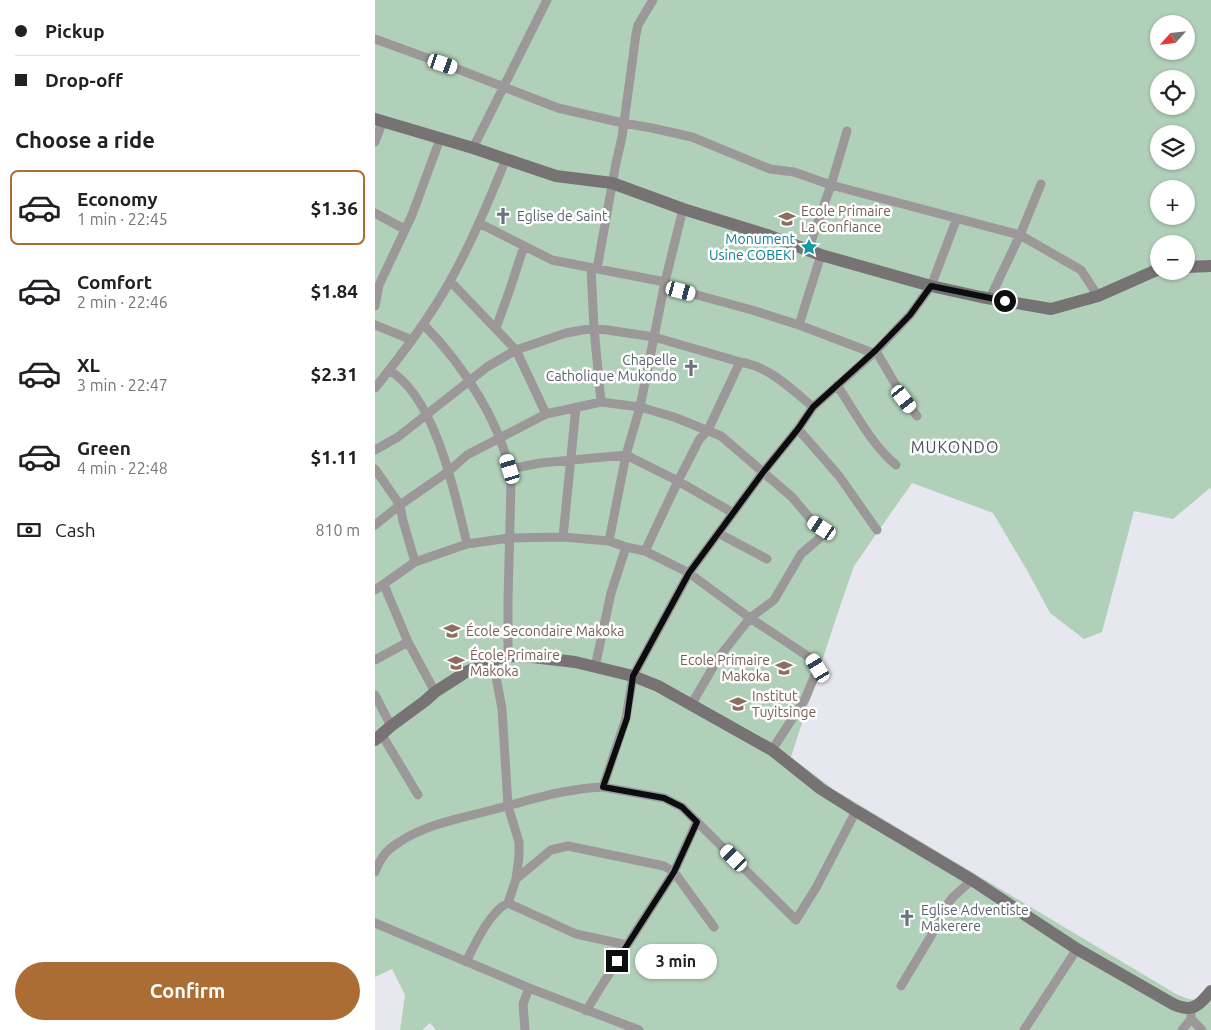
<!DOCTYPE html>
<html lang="en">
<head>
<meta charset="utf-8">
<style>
	:root { --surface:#fff; --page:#f2f2f2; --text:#202124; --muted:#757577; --line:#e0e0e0; --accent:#ab6d33 }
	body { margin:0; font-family:Ubuntu,sans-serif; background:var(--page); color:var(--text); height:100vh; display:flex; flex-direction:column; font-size:19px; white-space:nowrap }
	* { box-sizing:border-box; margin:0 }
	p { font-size:16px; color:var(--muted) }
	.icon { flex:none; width:28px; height:28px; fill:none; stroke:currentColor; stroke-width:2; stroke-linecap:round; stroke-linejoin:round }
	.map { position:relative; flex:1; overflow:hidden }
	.side { display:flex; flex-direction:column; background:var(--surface); width:375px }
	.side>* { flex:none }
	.banner { display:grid; align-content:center; height:110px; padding:0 15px; background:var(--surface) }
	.needle { width:32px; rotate:243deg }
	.tools { position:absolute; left:775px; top:15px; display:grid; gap:10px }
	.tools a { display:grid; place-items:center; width:45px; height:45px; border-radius:50%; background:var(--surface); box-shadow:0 1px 4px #0004; font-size:25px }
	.end { position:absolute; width:22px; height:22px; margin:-11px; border:6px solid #0c0d0f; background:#fff; box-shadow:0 0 0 2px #fff }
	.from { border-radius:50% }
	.bubble { position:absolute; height:35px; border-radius:18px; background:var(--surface); box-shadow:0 1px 4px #0004; font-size:16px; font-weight:700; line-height:35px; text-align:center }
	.car { position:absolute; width:15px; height:30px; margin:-15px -8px; border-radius:6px; box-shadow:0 0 4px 1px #0007; background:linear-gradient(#fff 24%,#345 0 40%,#fff 0 76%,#345 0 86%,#fff 0) }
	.banner b { display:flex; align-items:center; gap:18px; height:48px; font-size:19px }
	.banner b+b { border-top:1px solid var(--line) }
	.banner i { width:12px; height:12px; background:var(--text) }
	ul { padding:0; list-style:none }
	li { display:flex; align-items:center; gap:15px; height:75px; margin:0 10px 8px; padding:0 5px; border:2px solid transparent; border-radius:8px }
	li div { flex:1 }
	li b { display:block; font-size:19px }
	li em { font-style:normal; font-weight:700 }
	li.active { border-color:var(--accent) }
	li>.icon { width:45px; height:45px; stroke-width:1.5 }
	h2 { padding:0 15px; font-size:22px; line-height:60px }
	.pay { display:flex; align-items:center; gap:12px; height:55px; padding:0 15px; font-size:19px }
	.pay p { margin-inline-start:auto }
	.primary-button { display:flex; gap:10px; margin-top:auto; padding:10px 15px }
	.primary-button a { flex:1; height:58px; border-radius:30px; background:var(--accent); color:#fff; font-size:20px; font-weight:700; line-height:58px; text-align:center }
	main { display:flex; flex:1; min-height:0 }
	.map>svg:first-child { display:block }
	.green { fill:#b1d0b9; fill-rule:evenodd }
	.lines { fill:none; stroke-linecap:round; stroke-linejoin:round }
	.street { stroke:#9c9899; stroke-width:9 }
	.secondary { stroke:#777273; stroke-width:12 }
	.route { stroke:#0c0d0f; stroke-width:6 }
	.labels { text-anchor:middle; stroke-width:5; stroke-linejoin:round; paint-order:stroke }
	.education-label { font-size:14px; fill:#785e54; stroke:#fff; text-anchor:start }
	.worship-label { font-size:14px; fill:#5b616d; stroke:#fff; text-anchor:start }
	.culture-label { font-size:14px; fill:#0d838f; stroke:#fff; text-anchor:end }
	.quarter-label { font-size:16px; letter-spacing:1px; fill:#4f5055; stroke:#fff }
</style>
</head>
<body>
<main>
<section class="side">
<div class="banner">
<b><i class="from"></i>Pickup</b>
<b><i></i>Drop-off</b>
</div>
<h2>Choose a ride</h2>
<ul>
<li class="active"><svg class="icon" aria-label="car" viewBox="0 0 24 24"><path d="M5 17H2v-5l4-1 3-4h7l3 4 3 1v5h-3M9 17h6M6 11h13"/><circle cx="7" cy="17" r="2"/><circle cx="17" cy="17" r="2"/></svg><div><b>Economy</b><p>1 min · 22:45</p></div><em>$1.36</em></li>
<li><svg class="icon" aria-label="car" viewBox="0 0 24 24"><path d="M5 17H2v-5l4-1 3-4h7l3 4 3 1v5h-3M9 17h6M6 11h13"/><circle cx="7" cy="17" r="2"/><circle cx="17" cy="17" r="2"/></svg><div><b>Comfort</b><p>2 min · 22:46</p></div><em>$1.84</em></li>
<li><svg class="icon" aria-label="car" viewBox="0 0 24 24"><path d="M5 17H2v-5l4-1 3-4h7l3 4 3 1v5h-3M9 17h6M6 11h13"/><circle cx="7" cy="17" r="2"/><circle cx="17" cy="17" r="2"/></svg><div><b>XL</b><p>3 min · 22:47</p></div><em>$2.31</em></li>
<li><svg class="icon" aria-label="car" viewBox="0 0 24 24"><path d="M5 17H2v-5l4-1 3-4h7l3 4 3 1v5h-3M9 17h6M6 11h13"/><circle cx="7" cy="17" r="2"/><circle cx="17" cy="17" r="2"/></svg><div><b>Green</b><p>4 min · 22:48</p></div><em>$1.11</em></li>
</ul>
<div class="pay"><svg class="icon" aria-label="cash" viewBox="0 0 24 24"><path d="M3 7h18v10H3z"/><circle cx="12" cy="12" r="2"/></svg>Cash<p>810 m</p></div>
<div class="primary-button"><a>Confirm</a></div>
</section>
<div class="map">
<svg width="836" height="1030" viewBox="0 0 836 1030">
	<rect width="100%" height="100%" fill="#e7e8ef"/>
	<path class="green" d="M0,0H836V489L835,488L798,519L759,511L727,632L709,639L675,613L653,572L618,513L537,483L479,566L460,621L416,757L458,789L801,994C819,1002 824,1003 836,987V1030H61L55,1023L47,1030H25L30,995L17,969L0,977ZM784,24H811V51H784ZM784,79H811V106H784ZM784,134H811V161H784ZM784,189H811V216H784ZM784,244H811V271H784Z"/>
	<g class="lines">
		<path class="street" d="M0,39L85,70L183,108L248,123L277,128L317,137L395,169L419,172L456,185L472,131
			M0,142L8,121
			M98,148L172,0
			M0,213L29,229
			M104,223L177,260L290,282
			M433,250L456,185L645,235L706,270L723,296
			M216,268L219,328L226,402
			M222,269L241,163L247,137L261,34L263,25L278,0
			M75,281L141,350L171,414
			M289,286L377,310L424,325L498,353
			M615,298L645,235L666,184
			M0,306L4,285L37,215L65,139
			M48,324C86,362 131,428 136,483L133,600V656
			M0,325L37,340
			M424,325L446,255
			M121,328L135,289L149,246
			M501,351L529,399L542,416
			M14,370C61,398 80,494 92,544
			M462,385C480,412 496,444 521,465
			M0,388C27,354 54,319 75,281C97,242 114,200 131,159
			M423,429L464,476L502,530
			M0,450L23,437L112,367L141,350L191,333L219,328L279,337L365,362C394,366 416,389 438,407
			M0,469L25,505L28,521L40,562
			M135,469L165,463L251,455L303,481L358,513
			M0,525L25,505L74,471L92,455L171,414L226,402L265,407L299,417L346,436L417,497L438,522L447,529V536L426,554L399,600L375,618L344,657L316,705
			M343,533L392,559
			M188,537L201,407
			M234,541L251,455L265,407L290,282L308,209
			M270,551L303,481L324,440L333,430L365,362
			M9,585L33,642L60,692
			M0,590L40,562L92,544L134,538L188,537L234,541L251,547L270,551L314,573L375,618L437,659L443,668L430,699L397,750
			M0,660L33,642
			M220,667L236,593L251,547
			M0,695L16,726
			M7,735L43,795
			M228,787L289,798L307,807L421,920L442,886L481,811
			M0,872C5,859 11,850 23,843C49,825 82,819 113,811C153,801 186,789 228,787L251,718L258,676L314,573L389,471L423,429L438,407L501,351L535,315L556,286L582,218
			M141,879L176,850L193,846L289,866L299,872L339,927
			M133,903L201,934L252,945L211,1011
			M0,923L154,988L264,1030
			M252,945L299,872L322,821
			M91,962C100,944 115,911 133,903L141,879L144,856V842L133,806L127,709L118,660
			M526,986L556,936L572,905L578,897L597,880
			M816,1019L827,1030
			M150,1030L148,1004L154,988
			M649,1030L702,949
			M807,1030L816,1019V1008"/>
		<path class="secondary" d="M0,119L98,148L181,176L237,183L308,209L392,235L446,255L556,286L606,297L676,309L723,296L784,269
			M811,267L836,266
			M0,740L16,726L50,701L60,692L91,672L118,660L133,656L157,657L200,662L258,676L283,686L397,750L446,789L481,811L597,880L702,949L798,1004C817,1013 824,1006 836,991"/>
	</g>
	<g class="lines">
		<path class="route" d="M242,961L299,872L322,822L307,807L289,798L228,787L252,718L258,676L314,573L389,471L423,429L438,407L501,350L535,315L556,286L630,301"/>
	</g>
	<defs>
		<g id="church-bare" transform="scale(1.35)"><path d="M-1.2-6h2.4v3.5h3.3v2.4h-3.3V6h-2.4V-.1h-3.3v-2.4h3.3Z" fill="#6b7280" stroke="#fff" stroke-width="2.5" paint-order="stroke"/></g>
		<g id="school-bare" transform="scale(1.35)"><path d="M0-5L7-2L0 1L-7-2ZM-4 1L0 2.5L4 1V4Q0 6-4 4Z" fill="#8d6e63" stroke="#fff" stroke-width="2.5" paint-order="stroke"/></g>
		<g id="sight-bare" transform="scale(1.35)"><path d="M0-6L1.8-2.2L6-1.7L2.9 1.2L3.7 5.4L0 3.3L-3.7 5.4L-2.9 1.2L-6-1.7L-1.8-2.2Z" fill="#0f9aa8" stroke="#fff" stroke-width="2.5" paint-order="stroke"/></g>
	</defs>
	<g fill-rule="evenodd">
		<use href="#church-bare" x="128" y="216"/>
		<use href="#school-bare" x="412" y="219"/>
		<use href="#sight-bare" x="434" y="247"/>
		<use href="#church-bare" x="316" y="368"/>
		<use href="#school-bare" x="77" y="631"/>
		<use href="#school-bare" x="81" y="663"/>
		<use href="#school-bare" x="409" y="668"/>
		<use href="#school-bare" x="363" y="704"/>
		<use href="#church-bare" x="532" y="918"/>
	</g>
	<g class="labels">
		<g class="education-label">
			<text x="426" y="216">Ecole Primaire<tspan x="426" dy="16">La Confiance</tspan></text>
			<text x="91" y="636">École Secondaire Makoka</text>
			<text x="95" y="660">École Primaire<tspan x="95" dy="16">Makoka</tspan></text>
			<text x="395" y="665" text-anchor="end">Ecole Primaire<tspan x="395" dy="16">Makoka</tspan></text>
			<text x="377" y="701">Institut<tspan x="377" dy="16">Tuyitsinge</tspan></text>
		</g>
		<g class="worship-label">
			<text x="142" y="221">Eglise de Saint</text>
			<text x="302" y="365" text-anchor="end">Chapelle<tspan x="302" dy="16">Catholique Mukondo</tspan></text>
			<text x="546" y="915">Eglise Adventiste<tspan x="546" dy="16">Makerere</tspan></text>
		</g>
		<g class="culture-label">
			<text x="420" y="244">Monument<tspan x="420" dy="16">Usine COBEKI</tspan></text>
		</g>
		<g class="quarter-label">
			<text x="580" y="453">MUKONDO</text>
		</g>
	</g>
</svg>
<div class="tools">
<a><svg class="needle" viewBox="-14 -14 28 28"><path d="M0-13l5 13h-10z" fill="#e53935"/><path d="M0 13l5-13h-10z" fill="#757577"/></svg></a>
<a><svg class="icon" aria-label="locate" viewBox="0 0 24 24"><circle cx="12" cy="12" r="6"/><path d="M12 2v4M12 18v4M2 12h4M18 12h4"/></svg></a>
<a><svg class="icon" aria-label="layers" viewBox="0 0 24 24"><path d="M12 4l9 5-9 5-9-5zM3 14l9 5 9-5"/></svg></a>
<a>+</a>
<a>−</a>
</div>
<i class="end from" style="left:630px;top:301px"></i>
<i class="end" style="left:242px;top:961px"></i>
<div class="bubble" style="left:260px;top:944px;width:82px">3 min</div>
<i class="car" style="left:68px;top:64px;rotate:109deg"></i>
<i class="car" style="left:306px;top:291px;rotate:105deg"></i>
<i class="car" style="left:529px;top:399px;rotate:143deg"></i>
<i class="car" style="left:135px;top:469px;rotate:343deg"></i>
<i class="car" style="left:447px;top:528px;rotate:304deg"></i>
<i class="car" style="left:443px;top:668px;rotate:329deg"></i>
<i class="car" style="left:359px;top:858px;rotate:315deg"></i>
</div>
</main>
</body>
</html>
